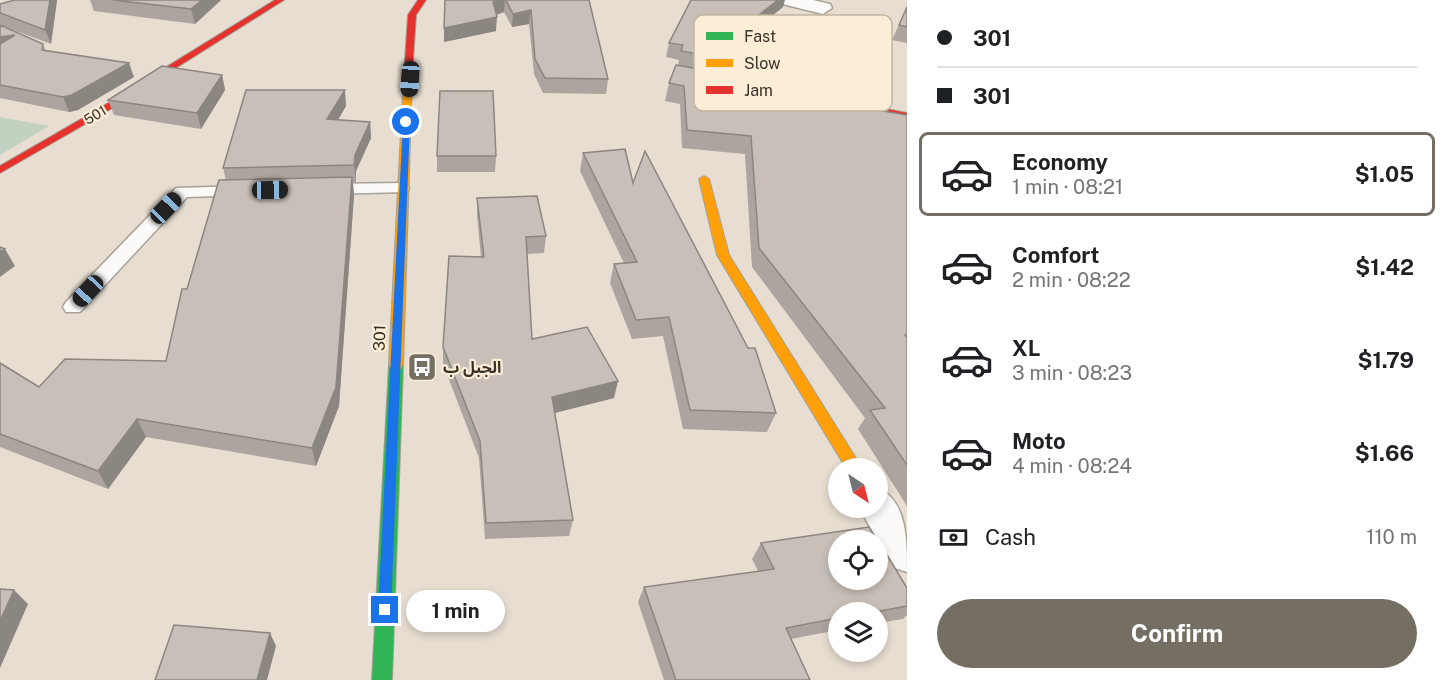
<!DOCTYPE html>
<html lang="en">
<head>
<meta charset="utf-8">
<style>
	:root { --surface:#fff; --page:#f2f2f2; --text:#202124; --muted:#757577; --line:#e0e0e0; --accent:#756e63 }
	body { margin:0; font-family:"Public Sans","Noto Sans Arabic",sans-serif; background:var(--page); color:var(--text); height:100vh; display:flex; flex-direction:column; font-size:22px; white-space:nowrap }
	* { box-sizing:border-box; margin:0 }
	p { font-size:20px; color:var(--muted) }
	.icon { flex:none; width:33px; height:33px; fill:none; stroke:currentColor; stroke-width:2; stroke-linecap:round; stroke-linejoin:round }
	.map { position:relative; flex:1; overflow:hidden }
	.details { display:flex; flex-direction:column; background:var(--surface); width:540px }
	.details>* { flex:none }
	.hud { display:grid; align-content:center; height:132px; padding:0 30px; background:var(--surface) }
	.needle { width:39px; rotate:145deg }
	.buttons { position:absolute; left:828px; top:458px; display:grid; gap:12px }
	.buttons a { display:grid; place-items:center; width:60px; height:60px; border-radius:50%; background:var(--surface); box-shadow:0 3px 9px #0003; font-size:30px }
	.end { position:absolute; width:27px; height:27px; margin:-14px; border:8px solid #1a73e8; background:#fff; box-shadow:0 0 0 3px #fff }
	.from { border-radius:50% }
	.bubble { position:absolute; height:42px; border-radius:21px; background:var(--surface); box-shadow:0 3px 9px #0003; font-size:20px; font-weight:700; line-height:42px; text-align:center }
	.car { position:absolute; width:18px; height:36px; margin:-18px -9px; border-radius:8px; box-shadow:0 0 4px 2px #0007; background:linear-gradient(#222 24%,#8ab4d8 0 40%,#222 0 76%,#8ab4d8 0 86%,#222 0) }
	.hud b { display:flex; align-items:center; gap:21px; height:57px; font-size:22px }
	.hud b+b { border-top:2px solid var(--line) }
	.hud i { width:15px; height:15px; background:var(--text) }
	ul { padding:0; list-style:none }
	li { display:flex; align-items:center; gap:18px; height:84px; margin:0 12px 9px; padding:0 18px; border:3px solid transparent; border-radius:9px }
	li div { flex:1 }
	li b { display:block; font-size:22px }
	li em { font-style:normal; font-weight:700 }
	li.on { border-color:var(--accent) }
	li>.icon { width:54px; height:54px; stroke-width:1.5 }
	.pay { display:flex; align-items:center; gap:15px; height:66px; padding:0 30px; font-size:22px }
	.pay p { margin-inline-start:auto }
	.button { display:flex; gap:12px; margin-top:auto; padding:12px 30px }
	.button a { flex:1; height:69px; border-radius:36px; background:var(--accent); color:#fff; font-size:24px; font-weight:700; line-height:69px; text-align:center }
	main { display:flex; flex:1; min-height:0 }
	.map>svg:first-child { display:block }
	.green { fill:#c3d1c0 }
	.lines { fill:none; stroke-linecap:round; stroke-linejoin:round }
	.lane-casing { stroke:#a7a197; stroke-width:3 }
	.street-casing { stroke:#a7a197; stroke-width:3 }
	.fast-casing { stroke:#a7a197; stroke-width:2 }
	.slow-casing { stroke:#a7a197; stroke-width:2 }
	.jam-casing { stroke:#a7a197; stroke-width:2 }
	.lane { fill:#fbfaf8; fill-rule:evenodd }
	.street { fill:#fbfaf8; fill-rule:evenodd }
	.fast { fill:#30b455; fill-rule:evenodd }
	.slow { fill:#ff9f0a; fill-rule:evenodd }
	.jam { fill:#e5322d; fill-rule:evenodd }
	.wall { fill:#aca49e }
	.shaded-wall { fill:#8c8681 }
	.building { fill:#c8bfb8; stroke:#8c8681; stroke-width:1.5 }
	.route { fill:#1a73e8 }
	.labels { text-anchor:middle; stroke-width:4.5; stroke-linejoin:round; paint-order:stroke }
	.far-street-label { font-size:14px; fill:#373128; stroke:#fcedd6 }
	.street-label { font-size:16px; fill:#373128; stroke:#fcedd6 }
	.poi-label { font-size:16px; font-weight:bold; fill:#373128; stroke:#fcedd6; text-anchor:start }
	.key { fill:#fcedd6; stroke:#c1b5a2; stroke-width:1.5 }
	.key-label { font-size:16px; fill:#373128 }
</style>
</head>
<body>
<main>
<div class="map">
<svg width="907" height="680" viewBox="0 0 907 680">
	<rect width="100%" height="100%" fill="#e7ded1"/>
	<path class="green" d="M0,117L49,126L0,155Z"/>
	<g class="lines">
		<g class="lane-casing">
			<path id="lane" d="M775,26L781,30L765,87L758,91L753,90L751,87L769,30Z
				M401,183L407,184L409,188L407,192L327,194L319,189L327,184Z
				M245,186L253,191L251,195L187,197L80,312H66L63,307L66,302L176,188Z"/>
		</g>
		<g class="street-casing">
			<path id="street" d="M780,0H813L830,4L832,8L823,14L782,4Z
				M878,488C907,501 907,539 907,572L892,567L859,507H878Z"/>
		</g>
		<g class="fast-casing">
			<path id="fast" d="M396,360L401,361L403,365L392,680H372L389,365L391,361Z"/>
		</g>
		<g class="slow-casing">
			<path id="slow" d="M408,72L412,75L403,365L401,369H391L389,365L404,75Z
				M704,176L709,179L729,255L862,468H846L717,255L699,179Z"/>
		</g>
		<g class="jam-casing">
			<path id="jam" d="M275,0H284L101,115L0,173V166L95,111Z
				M418,0H426L416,15L412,75L408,78L404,75L408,15Z
				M821,96L907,113V119L818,101V97Z"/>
		</g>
		<use href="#lane" class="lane"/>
		<use href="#street" class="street"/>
		<use href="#fast" class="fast"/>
		<use href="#slow" class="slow"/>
		<use href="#jam" class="jam"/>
	</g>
	<path class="wall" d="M57,0L51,44L0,25L43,44L46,51L134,77L78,110L69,112L0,98V4Z
		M90,0H221L195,24L94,11Z
		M445,0H589L608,79L606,94L543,93L534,74L529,24L512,27L504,12L496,15V31L444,42Z
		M783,7L766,20L769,21L751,78L769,81L786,24L868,83L862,98L865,108L907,115V506L858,429L865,418L752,267L745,154L682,148L680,104L665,101L669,83L678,65L679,60L666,57L669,43Z
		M907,7V43L892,40Z
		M222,75L225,90L201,129L114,115L108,100Z
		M346,106L338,120L370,122L371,138L356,171V182H353L354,195L339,406L316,466L146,437L108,489L0,447V363L39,387L166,361L226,180L223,168Z
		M583,153L633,183L776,413L767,432L683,429L663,336L632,339L610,283L614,264L624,263L580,171Z
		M437,156H496L495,172H437Z
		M477,198L546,236L544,253L527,254L532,339L614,398L555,413L573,520L569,536L485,539L479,458L443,364V347L481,257L477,215Z
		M761,543L907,588V615L903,619L878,623V612H838V630L791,639L810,680H664L638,602L644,587L758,571L752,559Z"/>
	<path class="shaded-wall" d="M50,0H57L51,44L45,30Z
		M202,0H221L195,24L191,9Z
		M500,0H505L504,12L493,16V2Z
		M778,0H785L783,7L751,33L755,18Z
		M531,10L529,24L512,27L513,14Z
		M497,17L496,31L444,42V28Z
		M15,35L0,51V37Z
		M129,63L134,77L78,110L69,112L63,97Z
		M222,75L225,90L201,129L197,113Z
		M345,90L346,106L329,135L327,119Z
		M370,122L371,138L356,171V182L354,165L355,155Z
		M352,177L354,195L339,406L316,466L312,448Z
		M5,249L15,266L0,277V252Z
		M618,381L614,398L550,414L552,397Z
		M137,419L146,437L108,489L98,471Z
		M14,590L28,604L0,668V621Z
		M270,633L276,646L267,680H257Z"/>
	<path class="building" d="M15,0H50L45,30L0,13V4Z
		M113,0H202L191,9Z
		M445,0H500L493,2L497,17L444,28Z
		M506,0H589L608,79L545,78L535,59L531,10L513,14Z
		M691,0H778L755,18L769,21L756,64L681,51L683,45L669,43Z
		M907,7V27L899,25Z
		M0,25L43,44L42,50L129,63L72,95L63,97L0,85V44L15,35L0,37Z
		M676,65L866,99L865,108L907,115V334L905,335L907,338V465L870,410L885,408L759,248L751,136L687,130L684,86L669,83Z
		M162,66L222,75L197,113L108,100Z
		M246,90H345L327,119L370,122L355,155L354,165L223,168Z
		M440,91H493L496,156H437Z
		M625,149L633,183L645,151L748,348H755L776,413L690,410L669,317L636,320L614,264L637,262L583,153Z
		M352,177L336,387L312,448L137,419L98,471L0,434V363L39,387L65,359L166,361L182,289H187L219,180Z
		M537,196L546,236L526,237L532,339L587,327L618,381L552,397L573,520L486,523L480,441L443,347L449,256L484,257L477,198Z
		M0,247L5,249L0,252Z
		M869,527L877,540H838V579H878V540L907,588V606L875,612H838V618L786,628L810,680H676L644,587L774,569L761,543Z
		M0,589L14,590L0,621Z
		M174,625L270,633L257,680H155Z"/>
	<path class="route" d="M406,120L410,122L391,610L385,616L378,610L403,122Z"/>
	<defs>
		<g id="bus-square" transform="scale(1.5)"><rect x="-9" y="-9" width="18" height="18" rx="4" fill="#756e63" stroke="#fcedd6"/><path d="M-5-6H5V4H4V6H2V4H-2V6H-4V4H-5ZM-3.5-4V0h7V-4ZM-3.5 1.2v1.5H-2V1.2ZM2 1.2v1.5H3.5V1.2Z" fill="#fff"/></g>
	</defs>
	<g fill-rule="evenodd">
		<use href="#bus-square" x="422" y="367"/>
	</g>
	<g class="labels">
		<g class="far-street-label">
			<text transform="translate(95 115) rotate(-31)" y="5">501</text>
		</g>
		<g class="street-label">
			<text transform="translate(379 338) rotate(-88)" y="6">301</text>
		</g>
		<g class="poi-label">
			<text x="443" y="373">الجبل ب</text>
		</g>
	</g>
	<rect x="694" y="15" width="198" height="96" rx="9" class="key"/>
	<rect x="706" y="32" width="27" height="8" fill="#30b455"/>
	<rect x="706" y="59" width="27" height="8" fill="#ff9f0a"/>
	<rect x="706" y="86" width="27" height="8" fill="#e5322d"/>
	<g class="key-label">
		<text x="744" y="42">Fast</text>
		<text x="744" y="69">Slow</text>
		<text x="744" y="96">Jam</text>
	</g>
</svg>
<div class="buttons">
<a><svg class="needle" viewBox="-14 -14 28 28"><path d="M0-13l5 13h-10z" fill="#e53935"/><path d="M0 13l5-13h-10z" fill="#757577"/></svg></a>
<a><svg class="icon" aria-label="locate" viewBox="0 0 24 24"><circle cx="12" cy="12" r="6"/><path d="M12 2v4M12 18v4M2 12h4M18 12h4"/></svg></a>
<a><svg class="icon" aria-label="layers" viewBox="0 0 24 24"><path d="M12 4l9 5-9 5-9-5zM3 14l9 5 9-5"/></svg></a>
</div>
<i class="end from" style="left:406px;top:122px"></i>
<i class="end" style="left:385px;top:610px"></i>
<div class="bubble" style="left:406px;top:590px;width:99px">1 min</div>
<i class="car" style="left:410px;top:79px;rotate:184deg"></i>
<i class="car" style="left:270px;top:190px;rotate:89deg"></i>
<i class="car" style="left:166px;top:208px;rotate:44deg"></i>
<i class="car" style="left:88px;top:291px;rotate:223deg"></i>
</div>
<section class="details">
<div class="hud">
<b><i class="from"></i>301</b>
<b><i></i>301</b>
</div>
<ul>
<li class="on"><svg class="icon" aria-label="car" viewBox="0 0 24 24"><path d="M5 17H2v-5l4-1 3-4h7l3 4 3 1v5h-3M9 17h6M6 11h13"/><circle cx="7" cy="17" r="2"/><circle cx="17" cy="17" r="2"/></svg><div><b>Economy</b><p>1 min · 08:21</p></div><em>$1.05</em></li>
<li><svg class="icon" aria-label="car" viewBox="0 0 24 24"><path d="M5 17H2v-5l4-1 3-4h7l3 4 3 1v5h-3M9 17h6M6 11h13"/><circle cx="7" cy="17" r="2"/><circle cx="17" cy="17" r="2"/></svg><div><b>Comfort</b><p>2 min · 08:22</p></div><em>$1.42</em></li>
<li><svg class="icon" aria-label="car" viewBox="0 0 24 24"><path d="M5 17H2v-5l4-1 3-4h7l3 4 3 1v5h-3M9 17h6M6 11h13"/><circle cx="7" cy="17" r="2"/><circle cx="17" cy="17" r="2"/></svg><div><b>XL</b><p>3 min · 08:23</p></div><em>$1.79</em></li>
<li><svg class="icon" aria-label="car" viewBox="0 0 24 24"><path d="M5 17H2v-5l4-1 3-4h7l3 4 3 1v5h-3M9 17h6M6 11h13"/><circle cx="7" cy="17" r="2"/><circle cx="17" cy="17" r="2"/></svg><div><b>Moto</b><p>4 min · 08:24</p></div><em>$1.66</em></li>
</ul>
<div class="pay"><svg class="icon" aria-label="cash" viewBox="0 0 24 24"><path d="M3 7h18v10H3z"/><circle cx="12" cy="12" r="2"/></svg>Cash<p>110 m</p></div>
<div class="button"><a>Confirm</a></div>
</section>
</main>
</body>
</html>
